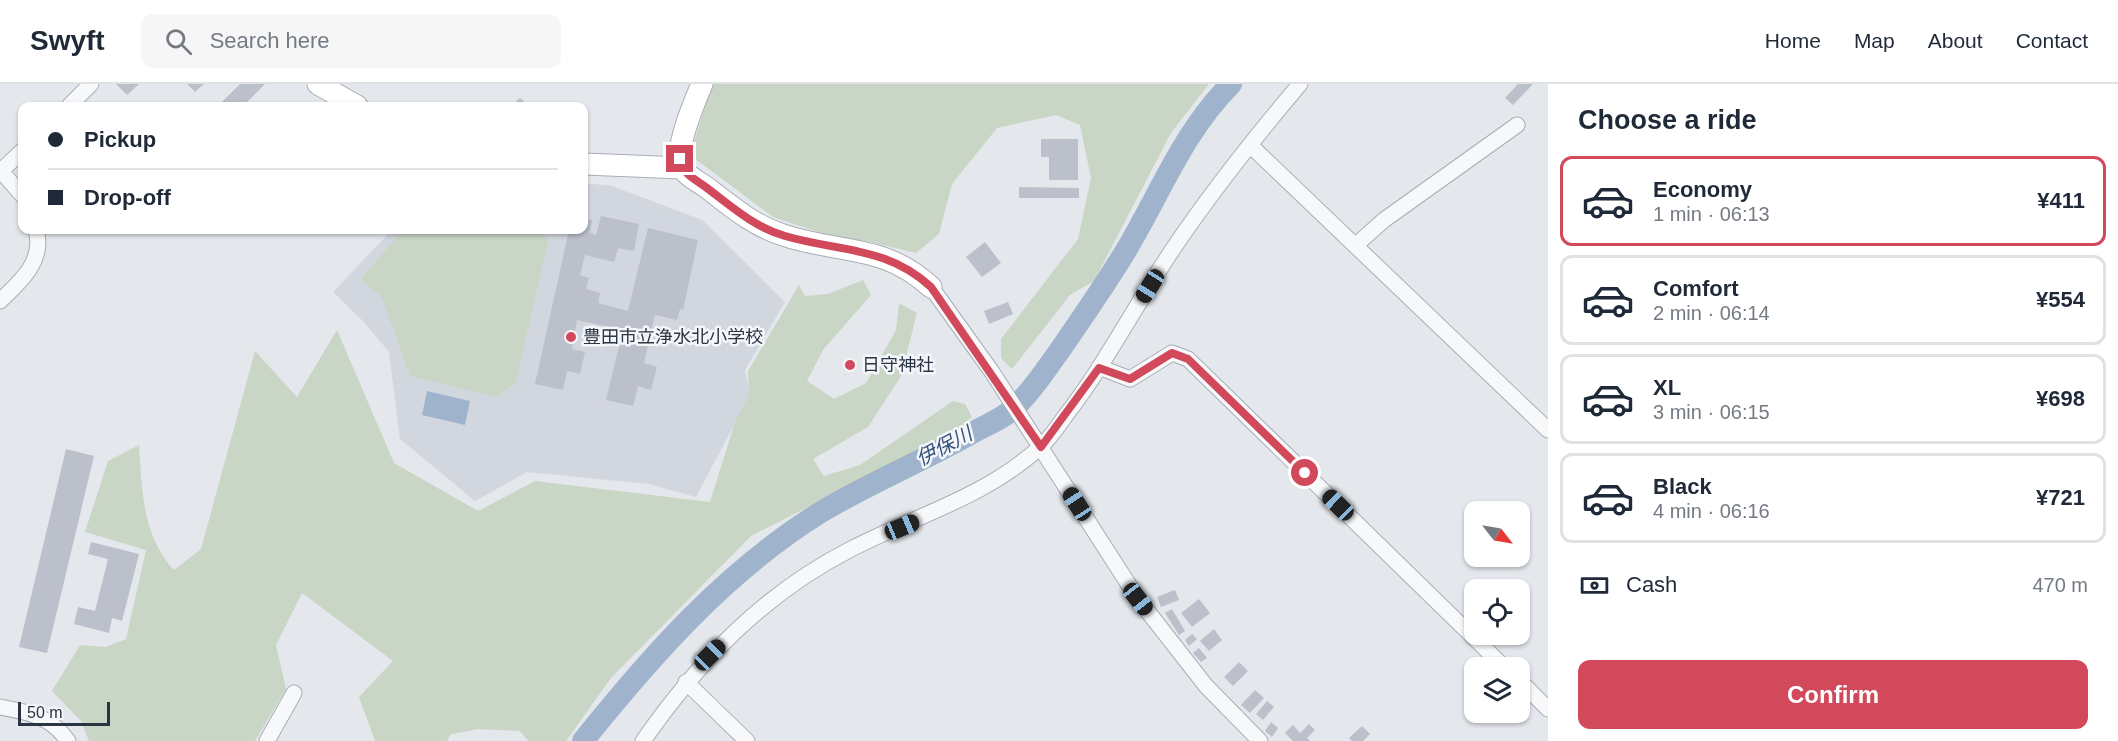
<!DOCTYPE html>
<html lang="en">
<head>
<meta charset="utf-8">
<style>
	:root { --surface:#fff; --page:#f6f6f7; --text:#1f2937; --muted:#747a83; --line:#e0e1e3; --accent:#d1495b }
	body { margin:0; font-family:Arial,"Noto Sans JP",sans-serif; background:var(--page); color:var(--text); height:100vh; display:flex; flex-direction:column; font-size:22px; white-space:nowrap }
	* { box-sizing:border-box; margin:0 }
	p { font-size:20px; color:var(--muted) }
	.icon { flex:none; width:33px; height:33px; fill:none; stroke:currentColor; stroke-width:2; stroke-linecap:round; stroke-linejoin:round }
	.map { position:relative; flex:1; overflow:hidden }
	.details { display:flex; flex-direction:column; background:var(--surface); width:570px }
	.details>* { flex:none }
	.top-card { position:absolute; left:18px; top:18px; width:570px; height:132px; border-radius:12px; box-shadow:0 2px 4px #0004; display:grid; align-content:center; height:132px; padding:0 30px; background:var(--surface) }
	.needle { width:39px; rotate:121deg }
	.controls { position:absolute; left:1464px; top:417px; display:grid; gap:12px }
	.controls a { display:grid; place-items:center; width:66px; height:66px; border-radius:12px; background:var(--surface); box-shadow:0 2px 4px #0004; font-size:30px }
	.scale { position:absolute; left:18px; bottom:15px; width:92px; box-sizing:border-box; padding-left:6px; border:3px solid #2b3445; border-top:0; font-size:16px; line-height:21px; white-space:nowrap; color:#2b3445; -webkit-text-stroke:4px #f4f6f9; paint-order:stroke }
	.end { position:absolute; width:27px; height:27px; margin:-14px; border:8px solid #d1495b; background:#fff; box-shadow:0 0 0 3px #fff }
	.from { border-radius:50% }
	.car { position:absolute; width:18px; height:36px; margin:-18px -9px; border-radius:8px; box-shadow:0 0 4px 2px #0007; background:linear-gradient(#222 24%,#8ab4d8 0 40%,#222 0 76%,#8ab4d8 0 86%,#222 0) }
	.top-card b { display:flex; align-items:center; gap:21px; height:57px; font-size:22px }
	.top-card b+b { border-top:2px solid var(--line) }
	.top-card i { width:15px; height:15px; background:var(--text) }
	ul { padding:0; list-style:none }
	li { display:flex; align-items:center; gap:18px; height:90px; margin:0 12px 9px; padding:0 18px; border:3px solid var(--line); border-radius:12px }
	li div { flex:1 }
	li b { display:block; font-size:22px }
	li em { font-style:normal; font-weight:700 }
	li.on { border-color:var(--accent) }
	li>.icon { width:54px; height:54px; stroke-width:1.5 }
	h2 { padding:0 30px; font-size:27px; line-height:72px }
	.pay { display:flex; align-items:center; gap:15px; height:66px; padding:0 30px; font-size:22px }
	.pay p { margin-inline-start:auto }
	.primary-button { display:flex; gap:12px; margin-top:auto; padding:12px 30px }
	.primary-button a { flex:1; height:69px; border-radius:12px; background:var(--accent); color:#fff; font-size:24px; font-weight:700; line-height:69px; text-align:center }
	header { display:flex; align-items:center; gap:36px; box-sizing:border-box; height:84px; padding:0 30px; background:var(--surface); border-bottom:2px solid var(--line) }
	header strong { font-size:28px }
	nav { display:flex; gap:33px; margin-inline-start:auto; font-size:21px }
	.search { width:420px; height:54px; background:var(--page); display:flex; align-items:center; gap:15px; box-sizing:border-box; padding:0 21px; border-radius:12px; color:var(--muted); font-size:22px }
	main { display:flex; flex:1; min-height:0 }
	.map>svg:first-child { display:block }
	.built { fill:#d2d6de }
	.green { fill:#c9d6c5 }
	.water { fill:#9fb4cc }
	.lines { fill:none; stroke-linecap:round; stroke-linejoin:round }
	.river { stroke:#9fb4cc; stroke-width:22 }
	.building { fill:#bbc0ca }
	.street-casing { stroke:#a9aeb7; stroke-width:17 }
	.secondary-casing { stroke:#a9aeb7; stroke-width:23 }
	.street { stroke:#f7f8fa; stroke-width:15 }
	.secondary { stroke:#fff; stroke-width:21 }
	.route { stroke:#d1495b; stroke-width:8 }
	.poi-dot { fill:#d1495b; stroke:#f4f6f9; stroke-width:2 }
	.labels { text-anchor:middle; stroke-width:5; stroke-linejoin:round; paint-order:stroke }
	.poi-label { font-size:18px; fill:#2b3445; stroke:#f4f6f9; text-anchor:start }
	.water-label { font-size:20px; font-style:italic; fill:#34527a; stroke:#f4f6f9 }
</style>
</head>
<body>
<header>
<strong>Swyft</strong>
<div class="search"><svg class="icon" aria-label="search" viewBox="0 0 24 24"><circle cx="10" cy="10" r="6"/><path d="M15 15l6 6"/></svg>Search here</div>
<nav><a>Home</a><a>Map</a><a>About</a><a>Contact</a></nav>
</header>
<main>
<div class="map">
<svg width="1548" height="657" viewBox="0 0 1548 657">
	<rect width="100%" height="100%" fill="#e4e7ec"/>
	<path class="built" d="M584,99L612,102L702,136L785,218L745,286L750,311L696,413L649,400L527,388L475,417L400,355L389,268L363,237L333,208L392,146H584Z"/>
	<path class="green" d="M712,0H1209L1171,49L1094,197L1070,211L1012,285L1001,274V255L1078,155L1091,94L1080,41L1056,31L997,44L952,100L939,150L916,169L866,157L833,153L773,133L690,71Z
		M403,146H539L548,157L516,298L497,313L410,292L382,214L361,195Z
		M863,196L871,211L823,266L807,297L834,315L866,299L896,246L899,219L917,229L901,292L868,343L813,375L824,392L860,381L953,317L965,320L972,333L951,350L751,452L611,594L566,657H528L520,647L479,645L451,650L447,657H375L359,613L393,577L302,509L276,561L286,605L255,657H89L81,637L52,607L80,561L106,563L126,555L146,466L85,448L108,377L139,361C142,405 142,452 174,486L201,465L255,267L297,313L337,246L394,379L478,427L535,397L710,418L735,338L749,311L748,287L799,201L805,212L828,210Z"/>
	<path class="water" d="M427,307L470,317L465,341L422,331Z"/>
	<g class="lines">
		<path class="river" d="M583,657C652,571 726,487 821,428C869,399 923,377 972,349C986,341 1005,334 1016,322C1033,306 1046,285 1060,266C1082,234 1105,201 1125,168C1160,110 1183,48 1231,0"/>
	</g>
	<path class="building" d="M116,0H139L127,11Z
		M187,0H204L195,8Z
		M240,0H265L243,22H218Z
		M1518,0H1533L1513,21L1505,14Z
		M520,14L529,22H511Z
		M1041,55H1078V96H1049V73H1041Z
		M1019,103L1079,104V114H1019Z
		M601,132L639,140L634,167L618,164L614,178L585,171L580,191L589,194L586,205L600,209L598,219L628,227L648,144L698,156L683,226L680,225L677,236L655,231L644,279L657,283L651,306L638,302L633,322L606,316L623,246L577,236L572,265L585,268L580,290L567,287L563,306L535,300L569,146H584V134L592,136L590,149L596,151Z
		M985,158L1001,179L982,193L966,173Z
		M1008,218L1013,230L989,240L984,227Z
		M66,365L94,372L47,569L19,563Z
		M91,458L139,470L122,537L112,534L109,549L74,540L78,523L95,527L108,475L88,470Z
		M1175,506L1179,516L1161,523L1157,513Z
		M1199,515L1210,529L1192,543L1181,529Z
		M1172,525L1185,547L1179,551L1165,529Z
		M1520,535L1528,542L1511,561L1500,550H1520Z
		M1214,545L1222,556L1209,567L1200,557Z
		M1192,550L1197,555L1189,562L1185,556Z
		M1199,564L1207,574L1201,578L1193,569Z
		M1239,578L1248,587L1233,602L1224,593Z
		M1255,606L1264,614L1250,629L1241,621Z
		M1267,617L1274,623L1263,636L1256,630Z
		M1271,638L1278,644L1272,653L1265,647Z
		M1309,640L1315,646L1307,654L1310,657H1293L1285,649L1293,641L1300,649Z
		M1362,642L1370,650L1363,657H1352L1349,654Z"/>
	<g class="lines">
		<g class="street-casing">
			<path id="street" d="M69,22L91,0
				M1251,62L1548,346
				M0,86L22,111
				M1,87L22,67
				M1356,161L1384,136L1517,41
				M931,203L992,288L1138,515L1206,602L1260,657
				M0,217C20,198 45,177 36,146
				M1099,283L1130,295L1172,269L1188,275L1505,584
				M1520,597L1548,625
				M686,598L747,657
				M0,623C28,628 51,632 68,657
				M267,657L294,609
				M643,657C699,577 763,510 851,465C915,432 985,413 1039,364C1050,355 1058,342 1066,331C1107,278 1137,218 1175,162C1213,106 1256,52 1300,0"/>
		</g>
		<g class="secondary-casing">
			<path id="secondary" d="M318,0L357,22
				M702,0C694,19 679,54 680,74C680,90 695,95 706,103C731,122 752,141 783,151C839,170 883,159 931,203
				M584,80L682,84"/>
		</g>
		<use href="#street" class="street"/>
		<use href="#secondary" class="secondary"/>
	</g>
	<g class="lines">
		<path class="route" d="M680,75C683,91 694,94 707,104C732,123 754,143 785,152C840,168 886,162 931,203L1041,363L1099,284L1130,295L1172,269L1188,275L1305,389"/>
	</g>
	<g class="poi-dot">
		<circle cx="571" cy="253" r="6"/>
		<circle cx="850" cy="281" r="6"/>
	</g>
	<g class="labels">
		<g class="poi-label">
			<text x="583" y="259">豊田市立浄水北小学校</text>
			<text x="862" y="287">日守神社</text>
		</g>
		<g class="water-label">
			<text transform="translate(944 362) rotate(-28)" y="7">伊保川</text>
		</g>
	</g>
</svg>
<div class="controls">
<a><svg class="needle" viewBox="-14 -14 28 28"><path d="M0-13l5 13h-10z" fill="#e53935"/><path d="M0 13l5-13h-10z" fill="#747a83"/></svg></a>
<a><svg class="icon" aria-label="locate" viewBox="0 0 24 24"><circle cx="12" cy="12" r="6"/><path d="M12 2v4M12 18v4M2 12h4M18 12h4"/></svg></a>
<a><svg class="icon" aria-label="layers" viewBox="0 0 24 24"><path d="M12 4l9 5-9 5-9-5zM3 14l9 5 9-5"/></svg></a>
</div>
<div class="scale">50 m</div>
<i class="end from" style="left:1305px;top:389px"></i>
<i class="end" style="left:680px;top:75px"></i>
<i class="car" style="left:1150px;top:202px;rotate:212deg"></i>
<i class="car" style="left:1077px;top:420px;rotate:327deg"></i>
<i class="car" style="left:1338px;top:421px;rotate:314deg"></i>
<i class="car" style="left:902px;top:443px;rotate:67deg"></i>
<i class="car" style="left:1138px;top:515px;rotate:142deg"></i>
<i class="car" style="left:710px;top:571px;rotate:45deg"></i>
<div class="top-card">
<b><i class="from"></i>Pickup</b>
<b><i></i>Drop-off</b>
</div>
</div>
<section class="details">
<h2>Choose a ride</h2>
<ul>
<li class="on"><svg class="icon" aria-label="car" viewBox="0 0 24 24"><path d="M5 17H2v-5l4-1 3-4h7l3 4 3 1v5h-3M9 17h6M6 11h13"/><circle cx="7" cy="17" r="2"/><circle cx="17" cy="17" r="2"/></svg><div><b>Economy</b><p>1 min · 06:13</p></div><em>¥411</em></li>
<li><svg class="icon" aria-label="car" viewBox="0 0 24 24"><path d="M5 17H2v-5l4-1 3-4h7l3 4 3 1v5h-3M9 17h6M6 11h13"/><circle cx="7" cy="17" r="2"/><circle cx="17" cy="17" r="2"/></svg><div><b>Comfort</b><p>2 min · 06:14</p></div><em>¥554</em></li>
<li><svg class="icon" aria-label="car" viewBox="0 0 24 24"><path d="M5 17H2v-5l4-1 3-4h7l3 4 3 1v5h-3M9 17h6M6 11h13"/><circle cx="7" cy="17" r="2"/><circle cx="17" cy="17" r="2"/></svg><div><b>XL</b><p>3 min · 06:15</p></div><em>¥698</em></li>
<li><svg class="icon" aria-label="car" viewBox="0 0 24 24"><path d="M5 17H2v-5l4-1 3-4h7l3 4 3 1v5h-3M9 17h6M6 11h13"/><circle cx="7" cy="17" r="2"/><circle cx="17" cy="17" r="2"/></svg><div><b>Black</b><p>4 min · 06:16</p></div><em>¥721</em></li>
</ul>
<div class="pay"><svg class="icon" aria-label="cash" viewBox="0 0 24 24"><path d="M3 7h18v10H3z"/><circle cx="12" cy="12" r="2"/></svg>Cash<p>470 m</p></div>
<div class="primary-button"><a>Confirm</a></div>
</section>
</main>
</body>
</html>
